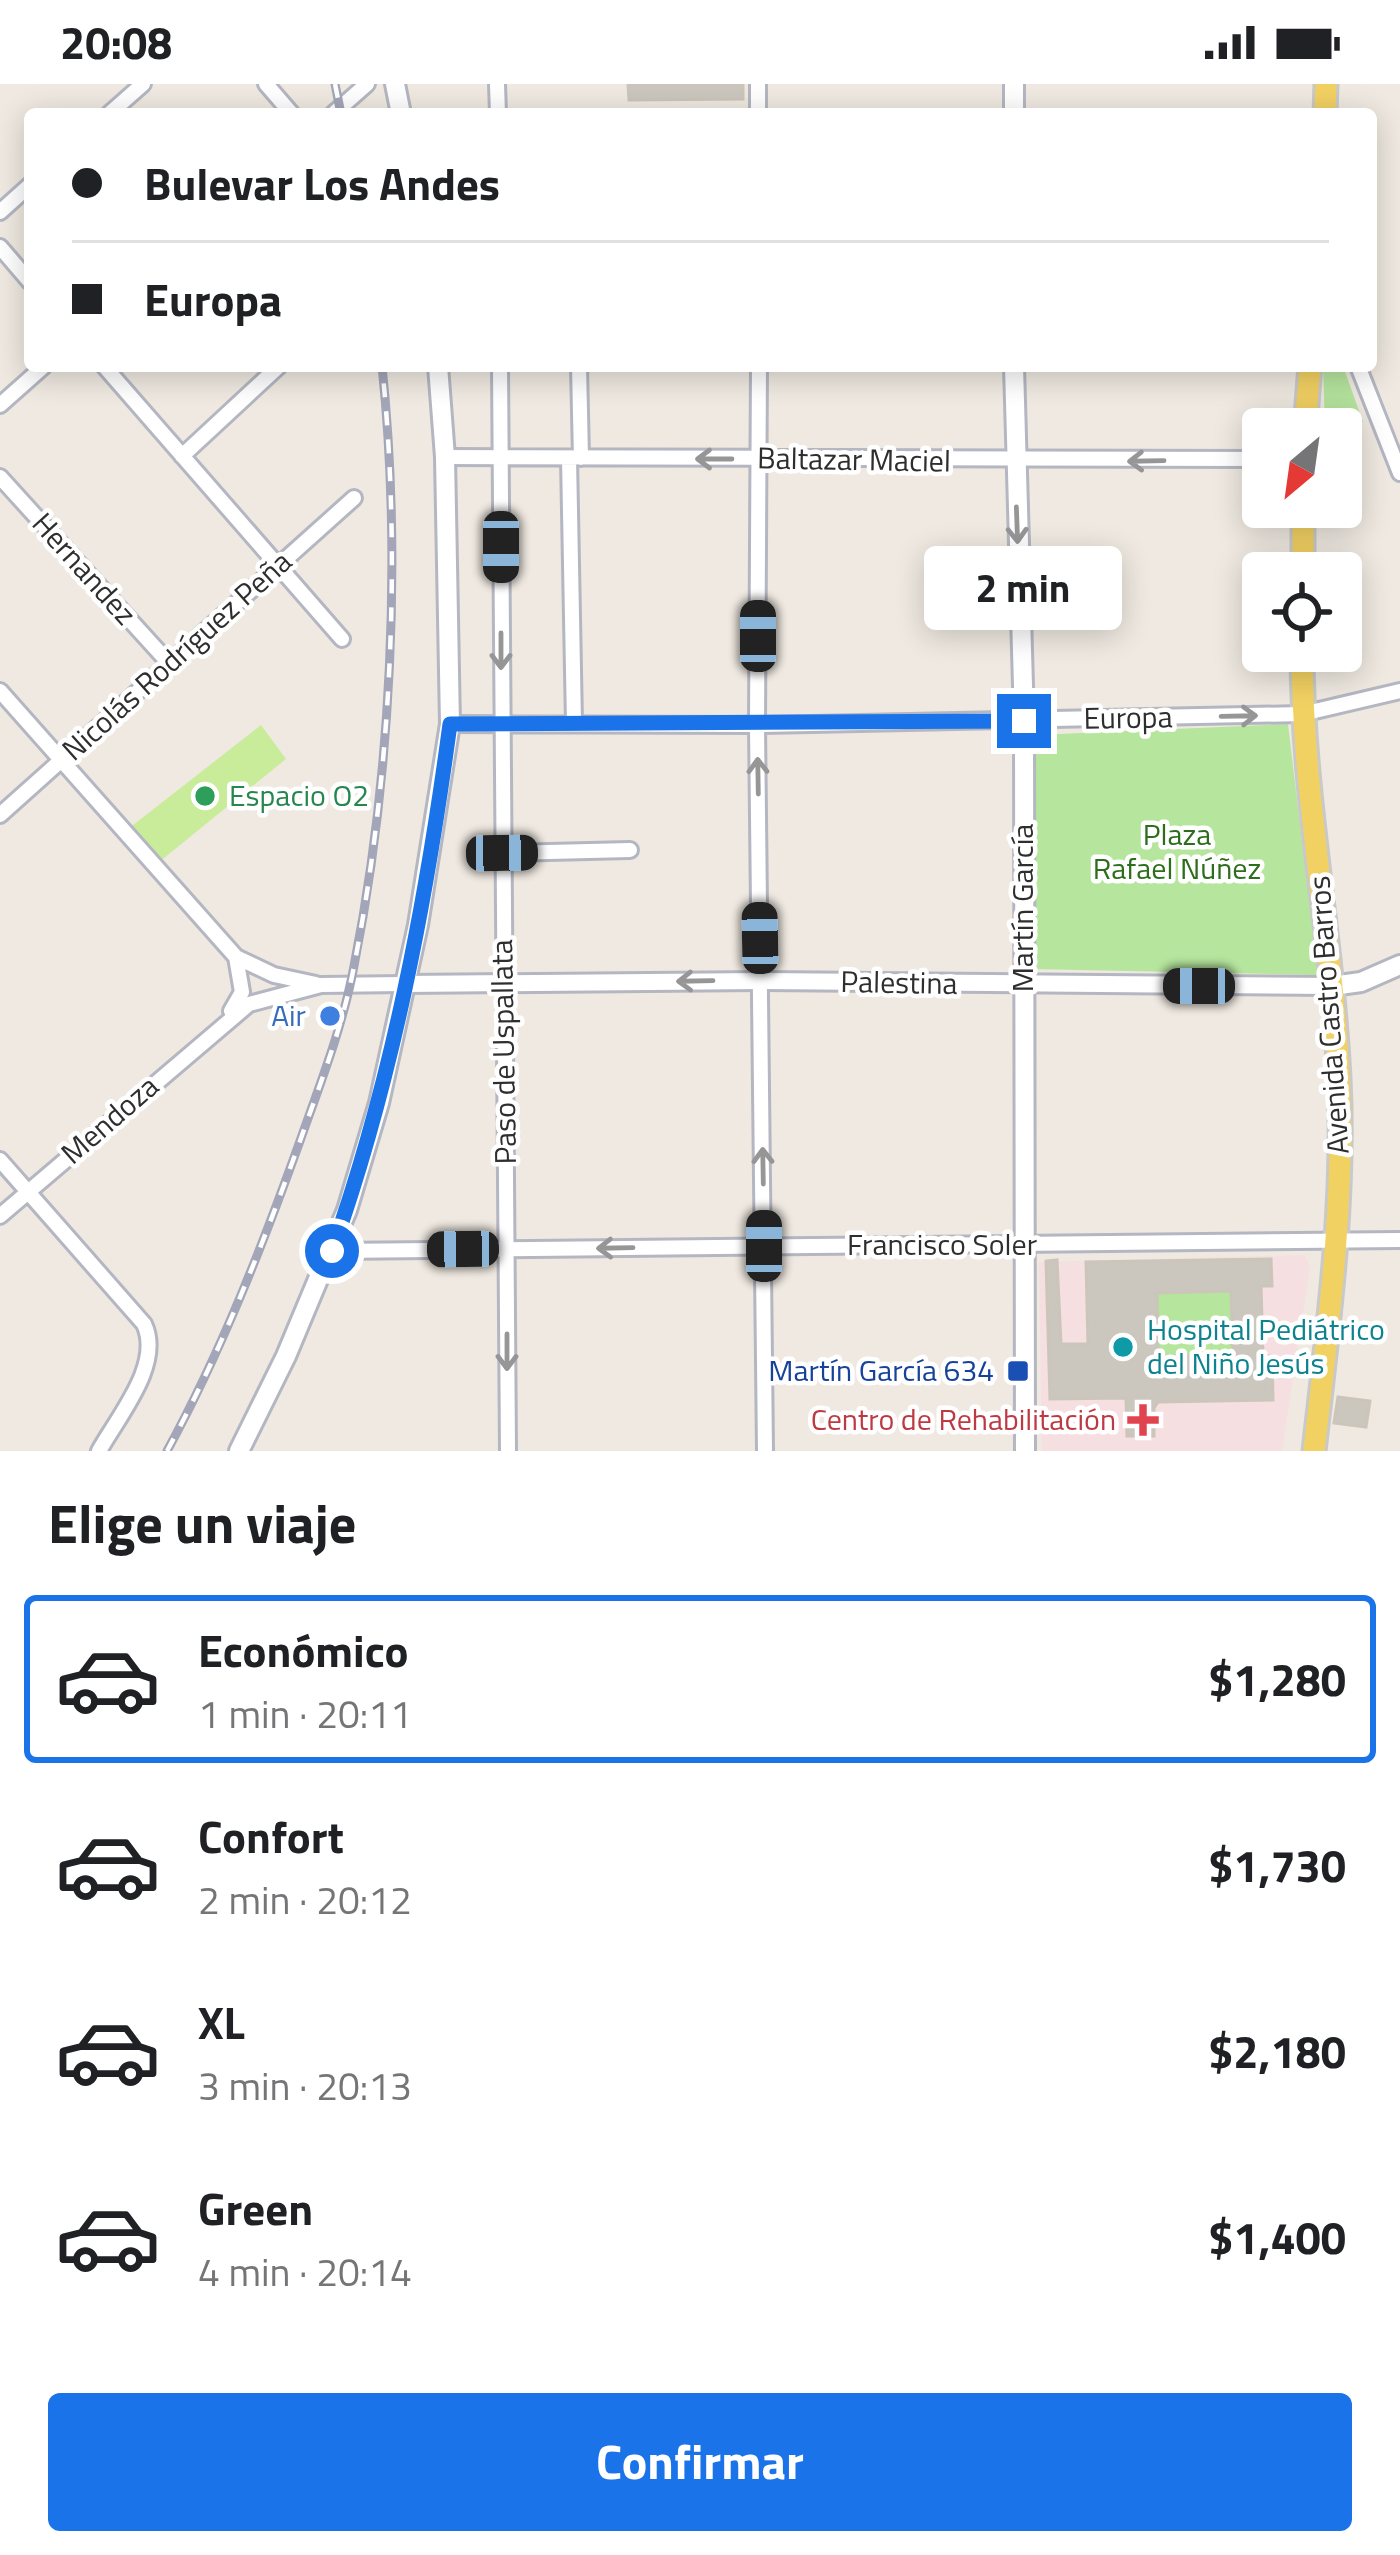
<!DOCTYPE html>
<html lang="es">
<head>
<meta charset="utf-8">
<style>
	:root { --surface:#fff; --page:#f2f2f2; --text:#202124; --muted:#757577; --line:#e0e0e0; --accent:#1a73e8 }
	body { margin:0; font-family:"Titillium Web",sans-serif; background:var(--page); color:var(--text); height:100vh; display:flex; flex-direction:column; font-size:45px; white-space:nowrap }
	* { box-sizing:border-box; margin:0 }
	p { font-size:39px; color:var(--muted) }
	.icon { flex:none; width:66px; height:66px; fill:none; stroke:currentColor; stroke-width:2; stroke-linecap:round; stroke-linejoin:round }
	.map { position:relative; height:1367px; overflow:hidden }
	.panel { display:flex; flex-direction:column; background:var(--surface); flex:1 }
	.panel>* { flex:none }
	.hud { position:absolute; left:24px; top:24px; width:1353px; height:264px; border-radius:12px; box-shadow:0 6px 30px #0003; display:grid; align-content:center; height:264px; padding:0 48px; background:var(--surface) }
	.needle { width:78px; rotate:209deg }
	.tools { position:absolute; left:1242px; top:324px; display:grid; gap:24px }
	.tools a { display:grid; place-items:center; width:120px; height:120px; border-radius:12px; background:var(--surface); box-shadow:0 6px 30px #0003; font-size:60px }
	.end { position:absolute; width:54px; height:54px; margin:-27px; border:15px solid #1a73e8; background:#fff; box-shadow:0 0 0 6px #fff }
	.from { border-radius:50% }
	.bubble { position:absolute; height:84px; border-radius:12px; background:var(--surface); box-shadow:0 6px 30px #0003; font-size:39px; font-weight:700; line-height:84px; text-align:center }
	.car { position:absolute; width:36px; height:72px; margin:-36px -18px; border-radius:15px; box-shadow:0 0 9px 3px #0007; background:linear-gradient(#222 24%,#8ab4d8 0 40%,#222 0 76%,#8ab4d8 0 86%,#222 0) }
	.hud b { display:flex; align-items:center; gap:42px; height:114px; font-size:45px }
	.hud b+b { border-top:3px solid var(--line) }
	.hud i { width:30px; height:30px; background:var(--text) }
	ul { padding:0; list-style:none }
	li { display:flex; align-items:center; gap:36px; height:168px; margin:0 24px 18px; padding:0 24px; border:6px solid transparent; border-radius:12px }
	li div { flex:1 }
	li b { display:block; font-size:45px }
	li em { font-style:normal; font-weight:700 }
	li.selected { border-color:var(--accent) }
	li>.icon { width:108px; height:108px; stroke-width:1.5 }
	h2 { padding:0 48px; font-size:54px; line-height:144px }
	.primary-button { display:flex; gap:24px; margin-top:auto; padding:24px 48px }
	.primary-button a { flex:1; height:138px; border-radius:12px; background:var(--accent); color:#fff; font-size:48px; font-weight:700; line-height:138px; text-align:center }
	.status { display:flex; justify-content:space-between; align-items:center; height:84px; padding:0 60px; background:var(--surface); direction:ltr }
	.status svg { height:33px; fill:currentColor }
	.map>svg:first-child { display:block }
	.medical { fill:#f5dfe0 }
	.green { fill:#b6e59e }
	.pitch { fill:#c9ec9a }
	.building { fill:#cbc7bf; stroke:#cbc5ba; stroke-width:3; fill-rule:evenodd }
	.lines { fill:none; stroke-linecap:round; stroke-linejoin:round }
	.minor-casing { stroke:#b4b7c1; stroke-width:20 }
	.tertiary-casing { stroke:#b4b7c1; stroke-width:22 }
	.secondary-casing { stroke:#b4b7c1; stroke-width:24 }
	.primary-casing { stroke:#c9c9c9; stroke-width:27 }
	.minor { stroke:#fff; stroke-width:14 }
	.tertiary { stroke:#fff; stroke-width:16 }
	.secondary { stroke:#fff; stroke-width:18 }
	.primary { stroke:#f2d163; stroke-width:21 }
	.rail-casing { stroke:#a3a6b8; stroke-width:9 }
	.rail { stroke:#fff; stroke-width:4.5; stroke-dasharray:14; stroke-linecap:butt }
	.oneway { stroke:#969696 }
	.route { stroke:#1a73e8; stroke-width:15 }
	.leisure-dot { fill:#2e9e5b; stroke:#fff; stroke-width:4.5 }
	.shop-dot { fill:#3f7fe0; stroke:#fff; stroke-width:4.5 }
	.culture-dot { fill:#0f9aa8; stroke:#fff; stroke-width:4.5 }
	.transit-dot { fill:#1a4fb4; stroke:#fff; stroke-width:4.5 }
	.health-dot { fill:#e0444e; stroke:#fff; stroke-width:4.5 }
	.labels { text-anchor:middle; stroke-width:9; stroke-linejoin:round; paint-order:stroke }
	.street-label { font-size:30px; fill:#2e2e2e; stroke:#fff }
	.leisure-label { font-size:30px; fill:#27864d; stroke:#fff; text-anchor:start }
	.park-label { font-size:30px; fill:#2c6e1b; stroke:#fff }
	.shop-label { font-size:30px; fill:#366cbe; stroke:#fff; text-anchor:end }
	.culture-label { font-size:30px; fill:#0d838f; stroke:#fff; text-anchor:start }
	.transit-label { font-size:30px; fill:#164399; stroke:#fff; text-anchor:end }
	.health-label { font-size:30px; fill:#be3a42; stroke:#fff; text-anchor:end }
</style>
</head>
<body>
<div class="status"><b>20:08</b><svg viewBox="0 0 49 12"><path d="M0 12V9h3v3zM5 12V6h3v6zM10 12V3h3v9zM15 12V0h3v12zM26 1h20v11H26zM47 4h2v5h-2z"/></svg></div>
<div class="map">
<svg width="1400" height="1367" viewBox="0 0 1400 1367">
	<rect width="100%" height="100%" fill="#efe9e1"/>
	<path class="medical" d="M1304,1171L1310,1182L1282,1367H1042L1039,1178Z"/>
	<path class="green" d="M1323,282H1343L1363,338L1325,342Z
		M1288,640L1318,891L1031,885L1036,651Z
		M1231,1207L1233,1271L1158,1272L1157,1209Z"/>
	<path class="pitch" d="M261,641L286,675L153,783L123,749Z"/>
	<path class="building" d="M628,0H743V15L629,16Z
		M1271,1175L1272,1202H1261L1263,1272H1272L1273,1316L1158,1318L1154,1324V1352H1127L1126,1314L1050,1315L1046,1177L1057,1176L1061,1260H1088L1086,1178ZM1231,1207L1233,1271L1158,1272L1157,1209Z
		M1338,1313L1370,1317L1366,1343L1334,1339Z"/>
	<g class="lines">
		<g class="minor-casing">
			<path id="minor" d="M266,0L292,30
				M497,0L498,30
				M109,30L143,0
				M333,30L367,0
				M758,30V0
				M0,128L30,101
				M0,163L30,198
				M104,282L342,555
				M500,282L508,1367
				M579,282L581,374
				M759,282L757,641L765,1367
				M1358,282L1400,389
				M0,321L44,282
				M182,372L279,282
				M445,373L1263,375
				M569,374L574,639
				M0,393L168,578
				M0,607L236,873L274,891L316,900
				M450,640L757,641L1302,630L1400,607
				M0,731L354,414
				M503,769L630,766
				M231,927L242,908L236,873
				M0,1076L144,1240C163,1280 119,1331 99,1367
				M0,1132L249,920L321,901L405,900
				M332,1167L1400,1156"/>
		</g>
		<g class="tertiary-casing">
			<path id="tertiary" d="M405,900L761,897L1332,902"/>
		</g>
		<g class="secondary-casing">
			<path id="secondary" d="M395,0L401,30
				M1014,0V30
				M1014,282L1024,637L1025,1367
				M1332,902L1361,898L1400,881
				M239,1367L286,1272L347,1126L379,1019L418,841L450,640L445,373L438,282"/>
		</g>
		<g class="primary-casing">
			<path id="primary" d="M1325,30L1326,0
				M1305,345L1310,282
				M1303,489V423
				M1302,567C1302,710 1332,851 1339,994C1345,1119 1328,1243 1314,1367"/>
		</g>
		<use href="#minor" class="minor"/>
		<use href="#tertiary" class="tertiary"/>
		<use href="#secondary" class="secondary"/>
		<use href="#primary" class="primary"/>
		<g class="rail-casing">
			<path id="rail" d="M335,0L341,30
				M167,1367C221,1268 262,1163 300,1057C320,1000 343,942 354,882C391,694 402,473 382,282"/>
		</g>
		<use href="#rail" class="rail"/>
	</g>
	<defs><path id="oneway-shaft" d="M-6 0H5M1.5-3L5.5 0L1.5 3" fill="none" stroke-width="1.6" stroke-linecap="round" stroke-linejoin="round" transform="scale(3)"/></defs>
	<g class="oneway">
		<use href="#oneway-shaft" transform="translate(714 375) rotate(-180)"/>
		<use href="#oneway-shaft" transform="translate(1146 377) rotate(179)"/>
		<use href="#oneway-shaft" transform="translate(1017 441) rotate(88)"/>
		<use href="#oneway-shaft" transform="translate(501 567) rotate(90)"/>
		<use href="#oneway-shaft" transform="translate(1239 632) rotate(-1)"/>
		<use href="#oneway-shaft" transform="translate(758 692) rotate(-91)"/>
		<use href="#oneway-shaft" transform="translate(695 897) rotate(179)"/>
		<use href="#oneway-shaft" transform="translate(763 1082) rotate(-91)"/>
		<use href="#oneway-shaft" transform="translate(615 1164) rotate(179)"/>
		<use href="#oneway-shaft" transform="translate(507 1268) rotate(90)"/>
	</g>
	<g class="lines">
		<path class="route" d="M332,1167C392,997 426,819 450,640L1024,637"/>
	</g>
	<circle class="leisure-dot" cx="205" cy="712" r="12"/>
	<circle class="shop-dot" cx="330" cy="932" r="12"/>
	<circle class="culture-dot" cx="1123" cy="1263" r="12"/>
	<rect class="transit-dot" x="1006" y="1275" width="24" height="24" rx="6"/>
	<path class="health-dot" d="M1137 1318h12v12h12v12h-12v12h-12v-12h-12v-12h12z"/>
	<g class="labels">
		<g class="street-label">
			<text transform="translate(854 376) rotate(1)" y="10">Baltazar Maciel</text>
			<text transform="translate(84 485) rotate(48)" y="10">Hernandez</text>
			<text transform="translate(177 572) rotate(-42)" y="10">Nicolás Rodríguez Peña</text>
			<text transform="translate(1128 634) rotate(-1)" y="10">Europa</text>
			<text transform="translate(1023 824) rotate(-90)" y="10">Martín García</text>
			<text transform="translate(899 899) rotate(1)" y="10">Palestina</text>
			<text transform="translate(1329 931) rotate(-94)" y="10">Avenida Castro Barros</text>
			<text transform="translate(504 968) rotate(-91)" y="10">Paso de Uspallata</text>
			<text transform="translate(110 1036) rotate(-41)" y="10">Mendoza</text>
			<text x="942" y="1171">Francisco Soler</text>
		</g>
		<g class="leisure-label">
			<text x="229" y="722">Espacio O2</text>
		</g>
		<g class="park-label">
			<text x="1177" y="761">Plaza<tspan x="1177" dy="34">Rafael Núñez</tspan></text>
		</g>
		<g class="shop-label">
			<text x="306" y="942">Air</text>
		</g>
		<g class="culture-label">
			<text x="1147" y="1256">Hospital Pediátrico<tspan x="1147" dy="34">del Niño Jesús</tspan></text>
		</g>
		<g class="transit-label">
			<text x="994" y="1297">Martín García 634</text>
		</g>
		<g class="health-label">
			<text x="1116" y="1346">Centro de Rehabilitación</text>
		</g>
	</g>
</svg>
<div class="tools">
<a><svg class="needle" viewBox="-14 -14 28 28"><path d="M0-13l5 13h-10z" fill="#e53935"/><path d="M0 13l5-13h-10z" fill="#757577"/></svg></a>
<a><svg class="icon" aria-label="locate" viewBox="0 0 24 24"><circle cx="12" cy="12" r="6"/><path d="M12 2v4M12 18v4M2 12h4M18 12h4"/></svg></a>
</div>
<i class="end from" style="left:332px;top:1167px"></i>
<i class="end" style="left:1024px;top:637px"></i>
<div class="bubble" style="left:924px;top:462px;width:198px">2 min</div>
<i class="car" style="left:501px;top:463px;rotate:180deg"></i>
<i class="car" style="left:758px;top:552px;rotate:0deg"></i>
<i class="car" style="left:502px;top:769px;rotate:89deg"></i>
<i class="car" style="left:760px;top:854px;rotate:359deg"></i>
<i class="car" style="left:1199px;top:902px;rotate:270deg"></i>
<i class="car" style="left:764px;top:1162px;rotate:0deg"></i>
<i class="car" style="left:463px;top:1165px;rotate:269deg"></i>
<div class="hud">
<b><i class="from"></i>Bulevar Los Andes</b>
<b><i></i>Europa</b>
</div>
</div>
<section class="panel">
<h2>Elige un viaje</h2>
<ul>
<li class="selected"><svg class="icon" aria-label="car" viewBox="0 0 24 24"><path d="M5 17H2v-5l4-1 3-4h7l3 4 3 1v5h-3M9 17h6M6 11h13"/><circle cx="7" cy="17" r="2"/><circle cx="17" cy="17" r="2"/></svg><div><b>Económico</b><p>1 min · 20:11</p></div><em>$1,280</em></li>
<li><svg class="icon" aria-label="car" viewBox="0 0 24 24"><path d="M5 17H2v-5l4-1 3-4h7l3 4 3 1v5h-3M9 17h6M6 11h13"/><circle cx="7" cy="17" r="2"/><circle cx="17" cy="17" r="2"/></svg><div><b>Confort</b><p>2 min · 20:12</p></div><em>$1,730</em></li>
<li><svg class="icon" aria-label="car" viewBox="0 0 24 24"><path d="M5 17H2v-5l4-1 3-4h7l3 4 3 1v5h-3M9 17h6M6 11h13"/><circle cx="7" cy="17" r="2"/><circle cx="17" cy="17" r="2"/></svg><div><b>XL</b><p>3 min · 20:13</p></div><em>$2,180</em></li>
<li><svg class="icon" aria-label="car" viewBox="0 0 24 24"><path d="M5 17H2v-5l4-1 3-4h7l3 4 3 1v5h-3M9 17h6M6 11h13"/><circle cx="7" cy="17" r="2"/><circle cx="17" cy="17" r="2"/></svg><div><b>Green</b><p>4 min · 20:14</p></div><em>$1,400</em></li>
</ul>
<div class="primary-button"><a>Confirmar</a></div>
</section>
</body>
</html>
